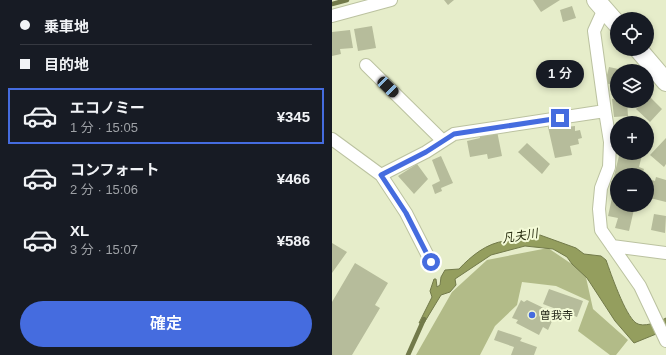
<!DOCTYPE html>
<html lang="ja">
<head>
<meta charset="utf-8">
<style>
	:root { --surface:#171b24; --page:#242831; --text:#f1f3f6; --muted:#9ea1a6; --line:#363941; --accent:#456cdf }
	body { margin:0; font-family:Helvetica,"Noto Sans JP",sans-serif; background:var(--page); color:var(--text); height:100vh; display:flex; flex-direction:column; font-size:15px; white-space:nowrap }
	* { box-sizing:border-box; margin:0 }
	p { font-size:13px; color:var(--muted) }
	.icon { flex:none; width:22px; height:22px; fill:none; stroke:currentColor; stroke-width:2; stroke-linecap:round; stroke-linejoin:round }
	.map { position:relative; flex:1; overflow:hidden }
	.panel { display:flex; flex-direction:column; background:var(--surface); width:332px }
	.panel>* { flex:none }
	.guide { display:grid; align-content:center; height:88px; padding:0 20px; background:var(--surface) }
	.tools { position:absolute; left:278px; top:12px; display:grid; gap:8px }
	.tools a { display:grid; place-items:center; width:44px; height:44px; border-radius:50%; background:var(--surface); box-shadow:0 2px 6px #0003; font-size:20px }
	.end { position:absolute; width:18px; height:18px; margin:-9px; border:5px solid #456cdf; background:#fff; box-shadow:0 0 0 2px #fff }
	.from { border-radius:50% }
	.bubble { position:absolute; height:28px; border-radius:14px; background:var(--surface); box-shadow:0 2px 6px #0003; font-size:13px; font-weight:600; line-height:28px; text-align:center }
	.car { position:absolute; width:12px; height:24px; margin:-12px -6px; border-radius:5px; box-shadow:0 0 3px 1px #0007; background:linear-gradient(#222 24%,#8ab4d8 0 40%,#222 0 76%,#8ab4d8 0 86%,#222 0) }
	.guide b { display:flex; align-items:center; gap:14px; height:38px; font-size:15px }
	.guide b+b { border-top:1px solid var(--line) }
	.guide i { width:10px; height:10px; background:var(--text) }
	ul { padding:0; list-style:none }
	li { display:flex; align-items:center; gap:12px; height:56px; margin:0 8px 6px; padding:0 12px; border:2px solid transparent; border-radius:0px }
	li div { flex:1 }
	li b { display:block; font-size:15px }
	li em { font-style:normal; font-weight:600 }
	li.active { border-color:var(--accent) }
	li>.icon { width:36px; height:36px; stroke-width:1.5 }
	.action { display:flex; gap:8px; margin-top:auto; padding:8px 20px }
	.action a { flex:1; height:46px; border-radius:24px; background:var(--accent); color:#fff; font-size:16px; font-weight:600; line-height:46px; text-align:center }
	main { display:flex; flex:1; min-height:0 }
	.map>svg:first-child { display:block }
	.green { fill:#b2bb88 }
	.water { fill:#949e5e; stroke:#727a4a }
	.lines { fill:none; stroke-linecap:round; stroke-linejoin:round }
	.stream { stroke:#727a4a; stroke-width:4.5 }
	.building { fill:#b6bc9b }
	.street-casing { stroke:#bbc2a0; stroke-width:14 }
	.secondary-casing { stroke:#bbc2a0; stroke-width:20 }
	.street { stroke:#fff; stroke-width:12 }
	.secondary { stroke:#fff; stroke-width:18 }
	.route { stroke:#456cdf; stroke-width:5 }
	.poi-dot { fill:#456cdf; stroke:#f3fad7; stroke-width:1.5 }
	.labels { text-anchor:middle; stroke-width:4; stroke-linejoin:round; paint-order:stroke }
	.poi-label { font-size:11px; fill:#24271a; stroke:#f3fad7; text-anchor:start }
	.water-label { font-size:12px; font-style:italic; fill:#2a2f11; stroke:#f3fad7 }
</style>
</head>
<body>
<main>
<section class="panel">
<div class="guide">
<b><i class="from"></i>乗車地</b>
<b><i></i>目的地</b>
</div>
<ul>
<li class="active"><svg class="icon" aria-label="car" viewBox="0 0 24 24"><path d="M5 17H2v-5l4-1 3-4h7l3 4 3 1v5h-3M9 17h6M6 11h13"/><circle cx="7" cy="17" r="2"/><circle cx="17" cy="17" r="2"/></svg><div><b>エコノミー</b><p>1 分 · 15:05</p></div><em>¥345</em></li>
<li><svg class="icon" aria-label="car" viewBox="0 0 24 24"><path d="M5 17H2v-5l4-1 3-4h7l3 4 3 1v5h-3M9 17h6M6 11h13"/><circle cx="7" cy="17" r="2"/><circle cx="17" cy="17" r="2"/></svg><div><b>コンフォート</b><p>2 分 · 15:06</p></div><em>¥466</em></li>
<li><svg class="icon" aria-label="car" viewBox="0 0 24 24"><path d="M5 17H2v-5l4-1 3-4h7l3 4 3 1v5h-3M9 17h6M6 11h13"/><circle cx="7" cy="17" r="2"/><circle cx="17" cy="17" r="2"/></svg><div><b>XL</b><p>3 分 · 15:07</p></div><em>¥586</em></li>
</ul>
<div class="action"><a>確定</a></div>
</section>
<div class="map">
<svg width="334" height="355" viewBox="0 0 334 355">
	<rect width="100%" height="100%" fill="#e6edca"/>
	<path class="green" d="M216,248L253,273L261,309L296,340L284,355H278L246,331L257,301L224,286L190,282L185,305L163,326L148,355H84L120,292L155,260Z"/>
	<path class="water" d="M208,235L244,248L252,254L269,256L274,260C279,274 293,315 304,323C311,328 327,322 334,318V330L302,343L283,321L255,278L240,264L235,257L221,249L193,246L159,255L123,279L124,285L118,292L109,295L92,323H87L100,297L98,291L102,279H104L105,287L108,285L109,277L113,270L127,269C139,256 155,243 173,241C177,241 181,243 186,243L192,238Z"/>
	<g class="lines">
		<path class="stream" d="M0,4L15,0
			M76,355L92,319"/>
	</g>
	<path class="building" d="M112,0H122L116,5Z
		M201,0H228L209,12Z
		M240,6L244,18L231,22L228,10Z
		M40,26L44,48L26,51L22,29Z
		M18,30L21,48L8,49L9,54L0,56V32Z
		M277,67L291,70L285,71V86L273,83Z
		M317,96L330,109L318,122L304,109L312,101H315Z
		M285,98V101H295L296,116L282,117L280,99Z
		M300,117L307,123H294Z
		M234,123V127L243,126V131L248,130L250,138L246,139L247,144L238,146L240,155L223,158L216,127Z
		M165,131L170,156L156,159L155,154L138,157L135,141L148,138L147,134Z
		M334,138V164L332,167L318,155Z
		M195,143L218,164L210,174L186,152Z
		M301,153L310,155L307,167L312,169L310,175H285V181L281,180L287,156L299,159Z
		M109,156L121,183L109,188L110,191L103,194L100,185L108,181L100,160Z
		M85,164L96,179L82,194L66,176Z
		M324,177L334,180V202L318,198L320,190L315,189L317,179L323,181Z
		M280,198L285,200V205H303L297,231L283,228L286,218L276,216Z
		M322,214L334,216L333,233L319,230Z
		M0,243L15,252L0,273Z
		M23,263L56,283L43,305L48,308L20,355H0V302Z
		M217,289L251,301L245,317L211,304Z
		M189,300L192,302L195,300L220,312L217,317L221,319L216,330L211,327L207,335L184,323L186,320L180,318Z
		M166,330L190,338L188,341L205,347L202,355H179L182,347L162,340Z"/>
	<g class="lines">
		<g class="street-casing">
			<path id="street" d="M272,9L262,31L273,111
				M0,16L59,0
				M34,65L111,141
				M0,139L49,175L94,152L122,134L273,111L278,142L277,167L269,188L267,209L269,230L308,286L334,341
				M49,175L74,213L99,262
				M280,246L334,253"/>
		</g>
		<g class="secondary-casing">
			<path id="secondary" d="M264,0L285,24
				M306,49L334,82"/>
		</g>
		<use href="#street" class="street"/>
		<use href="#secondary" class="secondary"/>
	</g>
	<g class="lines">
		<path class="route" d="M99,262L74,213L49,175L94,152L122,134L228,118"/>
	</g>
	<circle class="poi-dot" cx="200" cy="315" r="4"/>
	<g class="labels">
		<g class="poi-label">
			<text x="208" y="319">曽我寺</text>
		</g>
		<g class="water-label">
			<text transform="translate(188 236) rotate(-9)" y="4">凡夫川</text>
		</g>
	</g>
</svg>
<div class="tools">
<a><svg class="icon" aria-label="locate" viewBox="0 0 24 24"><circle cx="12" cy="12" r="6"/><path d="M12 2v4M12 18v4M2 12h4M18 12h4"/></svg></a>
<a><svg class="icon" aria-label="layers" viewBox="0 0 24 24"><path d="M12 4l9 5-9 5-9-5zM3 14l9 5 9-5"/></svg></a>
<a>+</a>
<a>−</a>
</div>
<i class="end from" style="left:99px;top:262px"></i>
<i class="end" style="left:228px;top:118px"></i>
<div class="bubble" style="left:204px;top:60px;width:48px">1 分</div>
<i class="car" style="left:56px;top:87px;rotate:134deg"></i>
</div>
</main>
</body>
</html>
